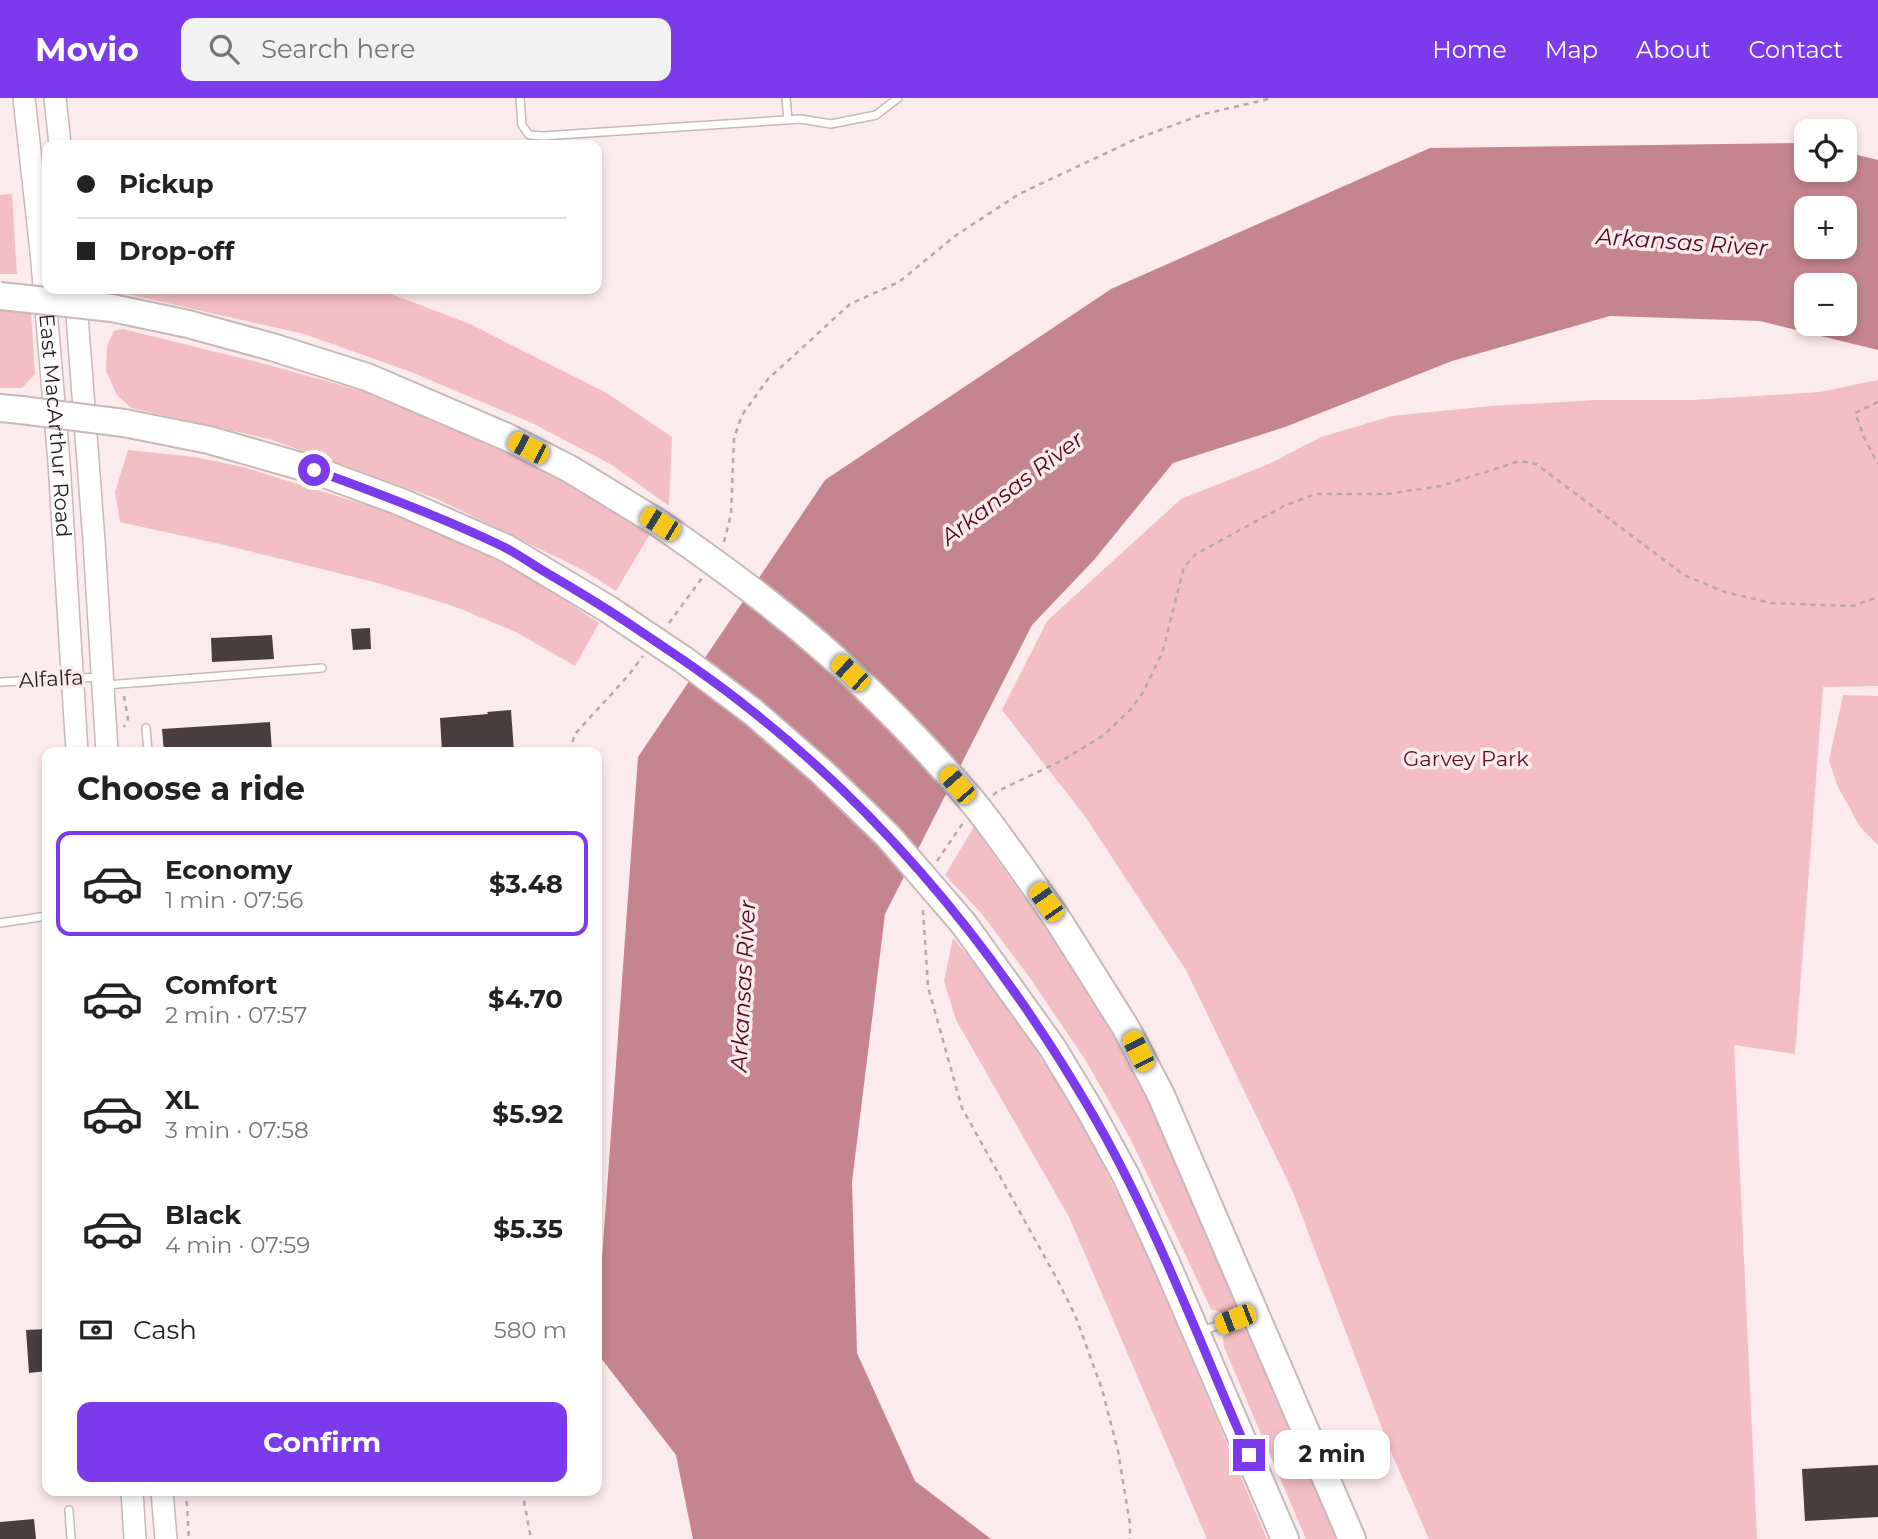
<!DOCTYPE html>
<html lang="en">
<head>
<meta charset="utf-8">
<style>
	:root { --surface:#fff; --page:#f2f2f2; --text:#222; --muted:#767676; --line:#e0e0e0; --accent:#7c3aed }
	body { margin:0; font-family:Montserrat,sans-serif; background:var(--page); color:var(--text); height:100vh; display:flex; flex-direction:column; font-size:26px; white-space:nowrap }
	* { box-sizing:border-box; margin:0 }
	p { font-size:23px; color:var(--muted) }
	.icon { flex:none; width:38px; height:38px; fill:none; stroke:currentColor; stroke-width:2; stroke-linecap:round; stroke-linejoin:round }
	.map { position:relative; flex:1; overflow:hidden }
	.details { position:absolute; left:42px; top:649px; width:560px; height:749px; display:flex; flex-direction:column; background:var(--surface); border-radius:14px; box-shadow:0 4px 10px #0003 }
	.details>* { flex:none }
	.hud { position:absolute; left:42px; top:42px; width:560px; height:154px; border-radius:14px; box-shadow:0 4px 10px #0003; display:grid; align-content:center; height:154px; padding:0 35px; background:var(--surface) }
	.buttons { position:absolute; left:1794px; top:21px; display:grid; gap:14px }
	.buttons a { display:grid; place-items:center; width:63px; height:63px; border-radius:14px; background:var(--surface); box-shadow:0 4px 10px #0003; font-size:35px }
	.end { position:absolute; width:32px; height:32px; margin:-16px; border:9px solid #7c3aed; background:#fff; box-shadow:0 0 0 4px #fff }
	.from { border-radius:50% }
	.bubble { position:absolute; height:49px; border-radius:14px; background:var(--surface); box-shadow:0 4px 10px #0003; font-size:23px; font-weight:700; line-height:49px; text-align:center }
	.car { position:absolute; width:21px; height:42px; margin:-21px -10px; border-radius:9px; box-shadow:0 0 5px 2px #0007; background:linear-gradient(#f5c518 24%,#345 0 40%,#f5c518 0 76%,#345 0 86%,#f5c518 0) }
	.hud b { display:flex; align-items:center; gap:24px; height:66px; font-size:26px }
	.hud b+b { border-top:2px solid var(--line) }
	.hud i { width:18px; height:18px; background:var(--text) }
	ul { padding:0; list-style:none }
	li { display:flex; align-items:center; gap:21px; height:105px; margin:0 14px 10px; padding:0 21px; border:4px solid transparent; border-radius:14px }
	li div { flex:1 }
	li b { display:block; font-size:26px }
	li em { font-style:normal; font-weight:700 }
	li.active { border-color:var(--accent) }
	li>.icon { width:63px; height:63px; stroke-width:1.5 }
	h2 { padding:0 35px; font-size:32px; line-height:84px }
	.pay { display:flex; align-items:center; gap:18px; height:77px; padding:0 35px; font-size:26px }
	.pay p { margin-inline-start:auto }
	.button { display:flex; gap:14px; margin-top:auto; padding:14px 35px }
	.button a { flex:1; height:80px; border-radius:14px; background:var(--accent); color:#fff; font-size:28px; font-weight:700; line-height:80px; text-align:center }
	header { display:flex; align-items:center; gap:42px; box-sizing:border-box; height:98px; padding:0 35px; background:var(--accent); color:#fff }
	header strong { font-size:33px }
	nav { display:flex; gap:38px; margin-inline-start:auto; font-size:24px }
	.search { width:490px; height:63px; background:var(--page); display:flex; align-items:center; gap:18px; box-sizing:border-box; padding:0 24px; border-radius:14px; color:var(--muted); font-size:26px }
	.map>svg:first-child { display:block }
	.green { fill:#f3bec4 }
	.water { fill:#c5858e; fill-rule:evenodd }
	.building { fill:#4a3d3f }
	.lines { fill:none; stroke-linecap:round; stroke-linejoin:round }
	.lane-casing { stroke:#c8b8b9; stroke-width:10 }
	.secondary-casing { stroke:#c8b8b9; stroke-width:24 }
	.highway-casing { stroke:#c8b8b9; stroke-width:30 }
	.path { stroke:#b5a8aa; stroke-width:2.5; stroke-dasharray:5 5; stroke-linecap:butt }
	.lane { stroke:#fff; stroke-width:7 }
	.secondary { stroke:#fff; stroke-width:21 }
	.highway { stroke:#fff; stroke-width:26 }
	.highway-bridge-casing { stroke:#c8b8b9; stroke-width:30; stroke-linecap:butt }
	.highway-bridge { stroke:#fff; stroke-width:26 }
	.route { stroke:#7c3aed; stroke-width:9 }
	.labels { text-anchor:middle; stroke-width:7; stroke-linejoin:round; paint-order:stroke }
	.street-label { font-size:21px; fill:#251f20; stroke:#fcebed }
	.park-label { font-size:21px; fill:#5c0e24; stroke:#fcebed }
	.water-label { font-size:23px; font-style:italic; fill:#560820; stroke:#fcebed }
</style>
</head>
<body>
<header>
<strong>Movio</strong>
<div class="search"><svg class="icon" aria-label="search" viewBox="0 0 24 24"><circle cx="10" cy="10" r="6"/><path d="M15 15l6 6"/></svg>Search here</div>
<nav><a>Home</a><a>Map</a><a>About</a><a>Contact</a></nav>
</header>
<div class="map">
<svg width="1878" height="1441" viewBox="0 0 1878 1441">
	<rect width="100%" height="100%" fill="#fcebed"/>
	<path class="green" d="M12,96L17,176H0V97Z
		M121,191H378L470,226L607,295L672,339L669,408L612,367L532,325L411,274L304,236L123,195Z
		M0,211L31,214L35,276L22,290H0Z
		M123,231L261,265L377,297L483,342L550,375L651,434L616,493L583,472L435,400L269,341L131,310L117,297L106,273L107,248L114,233Z
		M1878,282V588L1823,589L1795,956L1734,947L1757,1441H1429L1391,1354L1293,1094L1186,872L1084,717L1002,612L1047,523L1181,401L1269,366L1321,339L1392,318L1491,308L1597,302H1692L1820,294Z
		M128,352L195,359L243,369L382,412L466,447L523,475L599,525L575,568L516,534L453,508L378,485L229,448L120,424L115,394Z
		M1843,597L1878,598V747L1860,729L1838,689L1829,663Z
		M974,729L1097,903L1141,979L1235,1195L1236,1207L1232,1213L1223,1215L1211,1211L1130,1040L1086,963L1030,880L982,816L945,777Z
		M953,840L999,895L1077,1016L1142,1144L1267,1441H1207L1069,1119L956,922L944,883Z
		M1232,1231L1245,1232L1254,1245L1338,1441H1306L1224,1249L1223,1239Z"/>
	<path class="water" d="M1806,45V72H1844L1845,54L1878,62V252L1760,223L1610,218L1452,263L1285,329L1173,365L1094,462L1032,527L885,816L852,1084L857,1255L915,1383L991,1441H693L676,1357L597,1255V1231L638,659L825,382L1111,191L1430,50ZM1806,110H1844V149H1806ZM1806,187H1844V226H1806Z"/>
	<path class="building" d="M370,530L371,551L353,552L351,531Z
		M272,537L274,561L212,564L211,540Z
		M511,612L514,654H442L440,620L488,616L487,614Z
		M270,624L272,654H164L162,631Z
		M47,1231V1273L29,1275L26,1232Z
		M1878,1367V1419L1805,1423L1802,1371Z
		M34,1421L36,1441H0V1424Z"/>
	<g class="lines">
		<g class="lane-casing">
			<path id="lane" d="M520,0L522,27L529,37L542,38L801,21L831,26L876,17L898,0
				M786,0L788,22
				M0,584L101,579
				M106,587L322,570
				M146,630L148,654
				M0,825L47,818
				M1200,1234L1248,1216
				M69,1412L71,1441"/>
		</g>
		<g class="secondary-casing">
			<g id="secondary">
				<path id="s1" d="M24,0L41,153L59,364L77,654"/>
				<path d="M55,0L60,47"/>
				<path d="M75,191L94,443L107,654"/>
				<path d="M132,1393L135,1441"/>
				<path d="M162,1393L166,1441"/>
			</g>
		</g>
		<g class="highway-casing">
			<path id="highway" d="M112,210L188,226L272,249L367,279L507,339L570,371L660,426
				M0,310L21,312
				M124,325L209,342L314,372L401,404L506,450L608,511
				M1017,763L1060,825L1126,930L1161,997L1352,1441
				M963,825L1052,949L1090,1012L1126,1078L1167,1167L1285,1441"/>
		</g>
		<path class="path" d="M1878,304L1855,315L1865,341L1878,366
			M724,444L731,416L734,340L742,317L768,281L850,206L899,184L955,138L1019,96L1136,41L1204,16L1273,0
			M669,525L702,480
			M124,598L128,621L124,629
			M571,654L574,637L627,579L643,558
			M993,697L998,693L1063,662L1104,637L1130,612L1144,593L1163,552L1184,469L1196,456L1284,408L1315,396H1387L1441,388L1520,363L1536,366L1684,477L1725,494L1771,505L1853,508L1878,499
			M937,763L963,725
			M923,812L928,889L962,1010L1057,1181L1075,1217L1102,1291L1118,1353L1130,1426V1441
			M186,1393L189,1441
			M522,1393L531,1441"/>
		<use href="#lane" class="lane"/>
		<use href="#secondary" class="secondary"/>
		<use href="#highway" class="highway"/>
		<g class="highway-bridge-casing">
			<path id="highway-bridge" d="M0,198L112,210
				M21,312L124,325
				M660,426C732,476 804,529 867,591C904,627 939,664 972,703C988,722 1002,743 1017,763
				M608,511L684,562L753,614L822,674L888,738L963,825"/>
		</g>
		<use href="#highway-bridge" class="highway-bridge"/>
	</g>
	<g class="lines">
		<path class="route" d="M314,372C378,395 442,419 504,449C521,458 536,469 552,478C581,495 609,512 637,531C676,557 715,583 752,613C889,721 1001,860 1089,1010C1153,1119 1198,1240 1249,1357"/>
	</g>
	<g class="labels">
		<g class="street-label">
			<text dy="7" stroke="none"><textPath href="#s1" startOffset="329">East MacArthur Road</textPath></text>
			<text transform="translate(51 581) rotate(-3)" y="7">Alfalfa</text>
		</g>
		<g class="park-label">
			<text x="1466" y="668">Garvey Park</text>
		</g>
		<g class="water-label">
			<text transform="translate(1682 144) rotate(4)" y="8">Arkansas River</text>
			<text transform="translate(1012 390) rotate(-37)" y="8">Arkansas River</text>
			<text transform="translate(743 888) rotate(-87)" y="8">Arkansas River</text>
		</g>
	</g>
</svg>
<div class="buttons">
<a><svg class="icon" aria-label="locate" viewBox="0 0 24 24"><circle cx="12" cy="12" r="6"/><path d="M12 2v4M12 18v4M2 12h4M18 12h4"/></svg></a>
<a>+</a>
<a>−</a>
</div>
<i class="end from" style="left:314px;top:372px"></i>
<i class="end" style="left:1249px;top:1357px"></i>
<div class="bubble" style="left:1274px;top:1332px;width:116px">2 min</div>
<i class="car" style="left:528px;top:350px;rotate:297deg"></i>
<i class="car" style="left:660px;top:426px;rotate:301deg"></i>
<i class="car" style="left:850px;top:575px;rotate:312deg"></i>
<i class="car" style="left:957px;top:687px;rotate:319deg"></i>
<i class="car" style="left:1046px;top:804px;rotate:325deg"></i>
<i class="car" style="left:1138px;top:953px;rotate:333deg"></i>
<i class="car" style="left:1235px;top:1221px;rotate:249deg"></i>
<div class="hud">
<b><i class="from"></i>Pickup</b>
<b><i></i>Drop-off</b>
</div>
<section class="details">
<h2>Choose a ride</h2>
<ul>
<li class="active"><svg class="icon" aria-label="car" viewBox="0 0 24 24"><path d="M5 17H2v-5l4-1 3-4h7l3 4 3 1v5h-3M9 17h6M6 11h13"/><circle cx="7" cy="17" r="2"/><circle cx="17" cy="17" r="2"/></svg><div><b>Economy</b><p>1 min · 07:56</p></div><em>$3.48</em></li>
<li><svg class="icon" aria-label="car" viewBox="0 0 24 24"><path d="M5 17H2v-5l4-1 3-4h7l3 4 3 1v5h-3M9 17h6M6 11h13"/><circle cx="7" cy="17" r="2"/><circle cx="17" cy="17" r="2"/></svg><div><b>Comfort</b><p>2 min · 07:57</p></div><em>$4.70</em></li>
<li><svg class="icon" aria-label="car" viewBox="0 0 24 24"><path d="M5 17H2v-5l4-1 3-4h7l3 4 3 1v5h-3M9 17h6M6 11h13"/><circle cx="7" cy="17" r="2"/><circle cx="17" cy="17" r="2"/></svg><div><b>XL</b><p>3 min · 07:58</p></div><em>$5.92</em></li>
<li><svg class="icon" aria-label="car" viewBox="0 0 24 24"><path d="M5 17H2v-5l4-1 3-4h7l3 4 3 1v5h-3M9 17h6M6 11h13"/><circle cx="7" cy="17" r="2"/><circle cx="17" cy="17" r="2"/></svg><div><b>Black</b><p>4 min · 07:59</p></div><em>$5.35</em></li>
</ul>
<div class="pay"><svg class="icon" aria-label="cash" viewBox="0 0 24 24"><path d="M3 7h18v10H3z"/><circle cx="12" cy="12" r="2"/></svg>Cash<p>580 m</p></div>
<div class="button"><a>Confirm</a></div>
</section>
</div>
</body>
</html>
